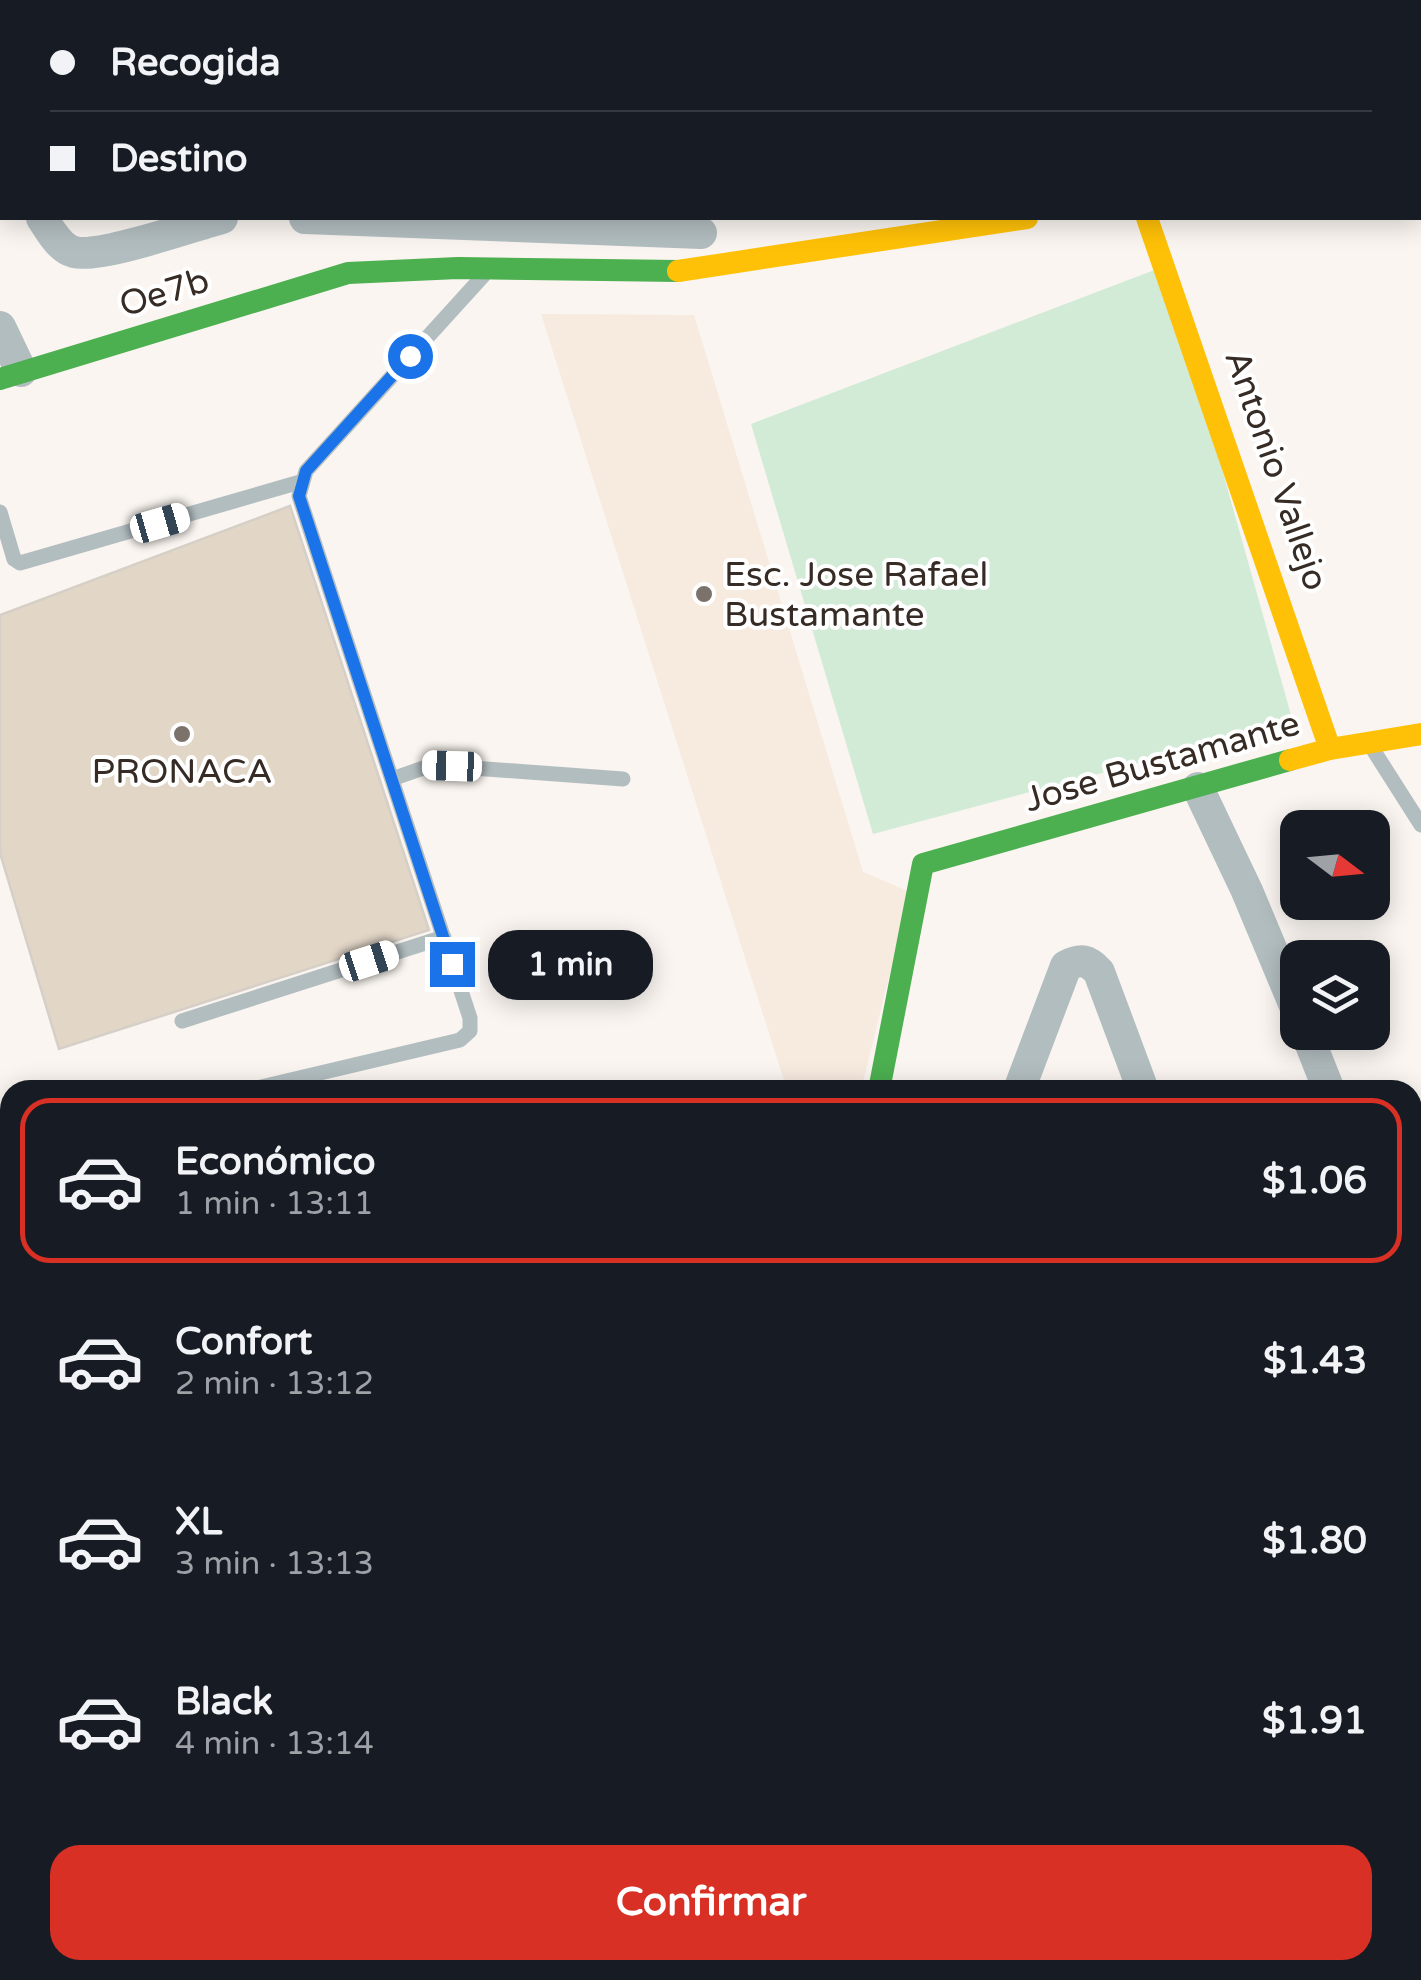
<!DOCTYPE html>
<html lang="es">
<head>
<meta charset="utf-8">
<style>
	:root { --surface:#171b24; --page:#242831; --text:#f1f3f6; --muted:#9ea1a6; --line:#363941; --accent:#d93025 }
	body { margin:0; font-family:"Varela Round",sans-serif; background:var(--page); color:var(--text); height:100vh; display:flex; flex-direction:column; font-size:38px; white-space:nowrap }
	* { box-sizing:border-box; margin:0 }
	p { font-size:32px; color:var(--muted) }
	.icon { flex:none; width:55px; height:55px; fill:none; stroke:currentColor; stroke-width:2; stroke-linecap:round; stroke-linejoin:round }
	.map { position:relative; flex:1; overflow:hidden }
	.side { position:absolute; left:0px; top:1080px; width:1422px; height:900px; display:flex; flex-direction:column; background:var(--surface); border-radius:30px 30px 0 0; box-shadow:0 5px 25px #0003 }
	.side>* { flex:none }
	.hud { position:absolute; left:0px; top:0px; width:1422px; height:220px; box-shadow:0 5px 25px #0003; display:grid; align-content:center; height:220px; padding:0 50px; background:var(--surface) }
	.needle { width:65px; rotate:106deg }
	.buttons { position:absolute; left:1280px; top:810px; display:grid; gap:20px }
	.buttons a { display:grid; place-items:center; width:110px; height:110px; border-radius:20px; background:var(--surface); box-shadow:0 5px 25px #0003; font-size:50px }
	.end { position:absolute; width:45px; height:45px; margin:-22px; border:12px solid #1a73e8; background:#fff; box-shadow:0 0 0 5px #fff }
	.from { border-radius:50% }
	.bubble { position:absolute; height:70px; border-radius:30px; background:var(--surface); box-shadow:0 5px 25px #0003; font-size:32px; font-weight:700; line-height:70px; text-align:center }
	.car { position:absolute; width:30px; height:60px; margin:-30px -15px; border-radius:12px; box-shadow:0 0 8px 2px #0007; background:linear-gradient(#fff 24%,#345 0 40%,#fff 0 76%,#345 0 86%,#fff 0) }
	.hud b { display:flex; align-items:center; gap:35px; height:95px; font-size:38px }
	.hud b+b { border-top:2px solid var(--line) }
	.hud i { width:25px; height:25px; background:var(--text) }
	ul { padding:18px 0 0; list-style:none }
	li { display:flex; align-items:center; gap:30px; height:165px; margin:0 20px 15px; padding:0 30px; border:5px solid transparent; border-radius:30px }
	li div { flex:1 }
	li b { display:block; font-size:38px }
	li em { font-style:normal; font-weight:700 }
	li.current { border-color:var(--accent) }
	li>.icon { width:90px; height:90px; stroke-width:1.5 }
	.button { display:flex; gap:20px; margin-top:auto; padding:20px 50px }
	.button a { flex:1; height:115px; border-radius:30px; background:var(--accent); color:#fff; font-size:40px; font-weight:700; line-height:115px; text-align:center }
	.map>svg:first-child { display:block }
	.education { fill:#f7eadf }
	.green { fill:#d2ebd7 }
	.building { fill:#e2d6c7; stroke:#d5cfc8; stroke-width:2.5 }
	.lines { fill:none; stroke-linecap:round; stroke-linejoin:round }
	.lane { stroke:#b2bdc0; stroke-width:15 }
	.street { stroke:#b2bdc0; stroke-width:32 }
	.fast { stroke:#4caf50; stroke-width:22 }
	.slow { stroke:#ffc107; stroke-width:22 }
	.route { stroke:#1a73e8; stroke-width:12 }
	.poi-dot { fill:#7b726c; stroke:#fff; stroke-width:4 }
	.labels { text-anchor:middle; stroke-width:8; stroke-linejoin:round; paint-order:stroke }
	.street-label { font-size:35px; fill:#362c25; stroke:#fff }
	.poi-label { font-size:35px; fill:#362c25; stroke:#fff; text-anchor:start }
</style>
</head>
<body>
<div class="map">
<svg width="1421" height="1980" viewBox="0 0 1421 1980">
	<rect width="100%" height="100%" fill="#faf5f0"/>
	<path class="education" d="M541,314L694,315L863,872L910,892L861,1090H787Z"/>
	<path class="green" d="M1165,266L1293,722L873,834L751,424Z"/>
	<path class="building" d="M290,506L429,930L59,1049L0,853V615Z"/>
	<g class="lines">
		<path class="lane" d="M0,512L14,559L20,563L300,482
			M1372,748L1421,825
			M392,779L432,765L623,779
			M182,1021L444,937
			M248,1090L460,1040L470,1031V1018L299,496L306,471L483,276
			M668,1970L671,1980"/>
		<path class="street" d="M605,0L608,2
			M1099,0V2
			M0,177L2,179
			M42,218C50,230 59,248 74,252C100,259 192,226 222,218
			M305,218L701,233
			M0,327L21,371
			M1198,788L1247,891L1298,1013
			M1306,1032L1329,1090
			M1019,1090L1066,966C1081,958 1088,960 1099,972L1143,1090
			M1412,1287L1421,1308
			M1069,1970L1075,1980"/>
		<path class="fast" d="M0,379L348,273L458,268L678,271
			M879,1090L923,864L1290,760"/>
		<path class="slow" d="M1147,218L1330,749
			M678,271L1027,218
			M1290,760L1330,749L1421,734"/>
	</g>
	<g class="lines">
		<path class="route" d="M410,356L306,471L299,496L452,964"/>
	</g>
	<g class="poi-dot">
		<circle cx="704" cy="594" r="10"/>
		<circle cx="182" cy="734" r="10"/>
	</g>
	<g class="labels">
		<g class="street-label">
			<text transform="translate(164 292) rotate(-17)" y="12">Oe7b</text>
			<text transform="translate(1277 470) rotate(71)" y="12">Antonio Vallejo</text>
			<text transform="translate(1162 761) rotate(-16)" y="12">Jose Bustamante</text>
		</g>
		<g class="poi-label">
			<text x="724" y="586">Esc. Jose Rafael<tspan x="724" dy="40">Bustamante</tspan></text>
			<text x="182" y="783" text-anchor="middle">PRONACA</text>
		</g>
	</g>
</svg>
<div class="buttons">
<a><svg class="needle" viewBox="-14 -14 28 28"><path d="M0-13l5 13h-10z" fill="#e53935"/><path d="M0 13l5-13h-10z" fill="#9ea1a6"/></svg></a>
<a><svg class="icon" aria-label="layers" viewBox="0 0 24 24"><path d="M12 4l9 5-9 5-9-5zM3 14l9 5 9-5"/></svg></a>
</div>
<i class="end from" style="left:410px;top:356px"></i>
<i class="end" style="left:452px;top:964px"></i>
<div class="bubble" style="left:488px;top:930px;width:165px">1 min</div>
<i class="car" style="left:160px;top:523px;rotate:74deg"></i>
<i class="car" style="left:452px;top:766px;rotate:272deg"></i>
<i class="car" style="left:369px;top:961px;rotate:72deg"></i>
<div class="hud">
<b><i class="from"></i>Recogida</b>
<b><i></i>Destino</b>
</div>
<section class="side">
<ul>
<li class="current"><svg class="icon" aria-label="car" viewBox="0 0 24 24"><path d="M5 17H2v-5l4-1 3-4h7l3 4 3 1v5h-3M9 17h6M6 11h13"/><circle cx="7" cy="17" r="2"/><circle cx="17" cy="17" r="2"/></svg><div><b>Económico</b><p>1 min · 13:11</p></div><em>$1.06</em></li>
<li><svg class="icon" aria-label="car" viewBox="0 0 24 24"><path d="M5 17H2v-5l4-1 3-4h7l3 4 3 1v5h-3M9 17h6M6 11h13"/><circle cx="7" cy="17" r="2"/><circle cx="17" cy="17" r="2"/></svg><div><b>Confort</b><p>2 min · 13:12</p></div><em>$1.43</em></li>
<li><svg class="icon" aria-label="car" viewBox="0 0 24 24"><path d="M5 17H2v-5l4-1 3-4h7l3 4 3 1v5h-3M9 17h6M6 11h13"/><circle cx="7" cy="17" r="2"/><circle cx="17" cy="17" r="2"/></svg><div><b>XL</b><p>3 min · 13:13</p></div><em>$1.80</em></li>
<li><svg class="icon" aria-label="car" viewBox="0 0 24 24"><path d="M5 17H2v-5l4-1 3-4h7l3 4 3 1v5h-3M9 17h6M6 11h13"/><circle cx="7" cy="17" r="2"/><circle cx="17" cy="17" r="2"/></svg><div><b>Black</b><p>4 min · 13:14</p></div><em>$1.91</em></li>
</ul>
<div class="button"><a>Confirmar</a></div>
</section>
</div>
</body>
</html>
